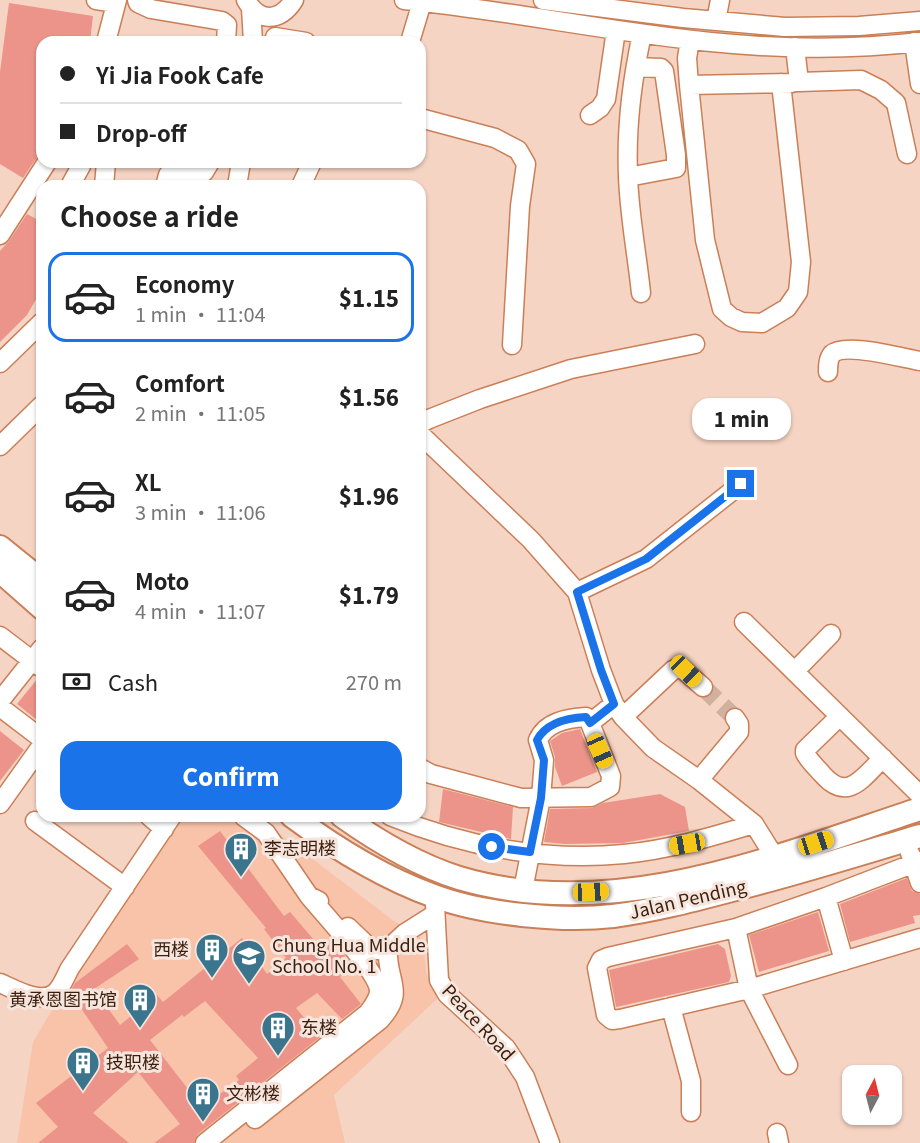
<!DOCTYPE html>
<html lang="en">
<head>
<meta charset="utf-8">
<style>
	:root { --surface:#fff; --page:#f6f6f6; --text:#222; --muted:#767676; --line:#e0e0e0; --accent:#1a73e8 }
	body { margin:0; font-family:Georgia,"Noto Sans SC",serif; background:var(--page); color:var(--text); height:100vh; display:flex; flex-direction:column; font-size:22px; white-space:nowrap }
	* { box-sizing:border-box; margin:0 }
	p { font-size:20px; color:var(--muted) }
	.icon { flex:none; width:33px; height:33px; fill:none; stroke:currentColor; stroke-width:2; stroke-linecap:round; stroke-linejoin:round }
	.map { position:relative; flex:1; overflow:hidden }
	.details { position:absolute; left:36px; top:180px; width:390px; height:642px; display:flex; flex-direction:column; background:var(--surface); border-radius:18px; box-shadow:0 2px 4px #0004 }
	.details>* { flex:none }
	.banner { position:absolute; left:36px; top:36px; width:390px; height:132px; border-radius:18px; box-shadow:0 2px 4px #0004; display:grid; align-content:center; height:132px; padding:0 24px; background:var(--surface) }
	.needle { width:39px; rotate:7deg }
	.tools { position:absolute; left:842px; top:1065px; display:grid; gap:12px }
	.tools a { display:grid; place-items:center; width:60px; height:60px; border-radius:12px; background:var(--surface); box-shadow:0 2px 4px #0004; font-size:30px }
	.end { position:absolute; width:27px; height:27px; margin:-14px; border:8px solid #1a73e8; background:#fff; box-shadow:0 0 0 3px #fff }
	.from { border-radius:50% }
	.bubble { position:absolute; height:42px; border-radius:18px; background:var(--surface); box-shadow:0 2px 4px #0004; font-size:20px; font-weight:800; line-height:42px; text-align:center }
	.car { position:absolute; width:18px; height:36px; margin:-18px -9px; border-radius:8px; box-shadow:0 0 4px 2px #0007; background:linear-gradient(#f5c518 24%,#345 0 40%,#f5c518 0 76%,#345 0 86%,#f5c518 0) }
	.banner b { display:flex; align-items:center; gap:21px; height:57px; font-size:22px }
	.banner b+b { border-top:2px solid var(--line) }
	.banner i { width:15px; height:15px; background:var(--text) }
	ul { padding:0; list-style:none }
	li { display:flex; align-items:center; gap:18px; height:90px; margin:0 12px 9px; padding:0 12px; border:3px solid transparent; border-radius:18px }
	li div { flex:1 }
	li b { display:block; font-size:22px }
	li em { font-style:normal; font-weight:800 }
	li.active { border-color:var(--accent) }
	li>.icon { width:54px; height:54px; stroke-width:1.5 }
	h2 { padding:0 24px; font-size:27px; line-height:72px }
	.pay { display:flex; align-items:center; gap:15px; height:66px; padding:0 24px; font-size:22px }
	.pay p { margin-inline-start:auto }
	.primary-button { display:flex; gap:12px; margin-top:auto; padding:12px 24px }
	.primary-button a { flex:1; height:69px; border-radius:18px; background:var(--accent); color:#fff; font-size:24px; font-weight:800; line-height:69px; text-align:center }
	.map>svg:first-child { display:block }
	.built { fill:#f8c3a9 }
	.building { fill:#ec9489; fill-rule:evenodd }
	.lines { fill:none; stroke-linecap:round; stroke-linejoin:round }
	.minor-tunnel { stroke:#d0b09f; stroke-width:18; stroke-dasharray:18 9; stroke-linecap:butt }
	.minor-casing { stroke:#ca7f57; stroke-width:21 }
	.major-casing { stroke:#ca7f57; stroke-width:26 }
	.minor { stroke:#fff; stroke-width:18 }
	.major { stroke:#fff; stroke-width:22 }
	.route { stroke:#1a73e8; stroke-width:8 }
	.labels { text-anchor:middle; stroke-width:6; stroke-linejoin:round; paint-order:stroke }
	.poi-label { font-size:18px; fill:#3c1e0d; stroke:#f6e5dd; text-anchor:start }
	.street-label { font-size:18px; fill:#3c1e0d; stroke:#f6e5dd }
</style>
</head>
<body>
<div class="map">
<svg width="920" height="1143" viewBox="0 0 920 1143">
	<rect width="100%" height="100%" fill="#f5d4c4"/>
	<path class="built" d="M171,816H256L394,921L423,939L426,971L437,999L334,1095L345,1143H17L33,1042L125,887Z"/>
	<path class="building" d="M9,3L93,16L90,42H42V150L23,178L0,164V72Z
		M27,214L42,222V289L27,315L0,342V251L9,241Z
		M38,678L42,679V724L17,704Z
		M580,729L597,772L562,786L555,767V757L550,741L562,733Z
		M0,731L24,750L0,781Z
		M443,789L513,807L511,839L439,822Z
		M660,794L685,807L689,831L623,843L565,844L544,842L550,809L592,808L603,803Z
		M220,831L284,916L290,912L320,947L331,939L341,951L346,958L338,965L343,974L340,977L361,1004L342,1019L317,993L296,1008L320,1037L198,1134L194,1143H154L180,1124L138,1072L93,1113L129,1143H38L58,1127L36,1103L108,1048L70,992L75,983L127,944L139,959L94,989L120,1025L157,995L163,1002L242,938L267,974L286,958L264,929L266,928L198,846ZM205,1001L258,1058L236,1076L239,1080L202,1107L150,1040L182,1015L184,1017Z
		M907,878L912,891L920,894V915L913,916L915,923L850,942L840,904Z
		M818,912L829,951L759,972L749,935Z
		M718,944L725,949L731,976L729,982L616,1007L609,970Z"/>
	<g class="lines">
		<path class="minor-tunnel" d="M703,687L735,718"/>
		<g class="minor-casing">
			<path id="minor" d="M96,0L116,3
				M137,0L138,3L151,9L222,21L227,25L226,42
				M246,0C259,23 280,22 294,0
				M404,0C507,10 608,32 711,42C780,49 851,50 920,42
				M543,0L683,18L785,27L859,26L920,21
				M251,8L253,42
				M716,21L720,0
				M275,37L306,42
				M690,40L687,58L689,85L705,240L722,309L731,317L742,322L762,323L787,308L798,292L801,262L781,83
				M106,42L117,0
				M410,42L422,2
				M914,42L920,84
				M795,47L799,82L861,80L881,90L896,103L907,154
				M689,85L792,83
				M590,115L600,108L606,99L616,30
				M420,118L495,138L518,150L526,164L520,206L512,345
				M628,177L676,168V155L664,71L661,68L636,67
				M70,186L81,166
				M104,186L106,162
				M165,186L168,175C179,171 192,174 204,172L210,162
				M237,186L241,162
				M301,186L312,162
				M0,235L47,162
				M641,293C637,254 629,214 628,175C626,128 632,80 642,34
				M0,363L42,322
				M828,372C828,366 828,359 832,354C845,342 902,358 920,361
				M420,424L429,419L480,399L571,369L695,344
				M420,434L531,540L577,592L601,670L614,704L623,717L653,748L699,780L754,824L774,856
				M0,446L42,405
				M577,592L646,559L741,484
				M744,622L920,795
				M0,636L42,668
				M795,671L831,634
				M0,701L42,648
				M0,707L42,739
				M840,716L805,750V753C809,761 817,768 823,775C848,803 863,777 883,758
				M623,717L673,670L680,667L703,687
				M420,768L431,774L521,798L591,797L610,787L611,776L590,723L614,704
				M699,780L739,732V724L735,718
				M0,804L42,745
				M149,816L164,829
				M243,816L266,833L309,896L319,901
				M390,816C463,846 545,862 624,854C668,850 711,837 754,824
				M35,821L125,887
				M910,853L920,883
				M920,861L826,897L736,928L608,957L601,960L597,968L606,1015L612,1020L620,1019L749,989L920,938
				M523,890L541,798L544,760L538,740C546,722 567,718 586,717L590,723
				M826,897L844,961
				M435,905L439,980L447,994L506,1048L525,1077L550,1143
				M348,927L372,950L388,949
				M736,928L749,989L788,1065
				M0,983C14,989 41,1005 55,993C62,987 66,975 70,968L172,816
				M671,1007L691,1081V1112
				M255,1119L380,1020C407,990 386,982 388,949L405,933L435,914
				M777,1133L779,1143
				M205,1143L368,1013C373,1006 378,1000 379,992C380,974 323,913 309,896"/>
		</g>
		<g class="major-casing">
			<path id="major" d="M0,547L42,581
				M0,571L42,608
				M292,816C335,848 384,878 434,896C482,914 562,922 613,916C652,911 690,901 728,891C793,875 856,855 920,836
				M342,816C377,841 418,865 459,878C614,924 774,857 920,809"/>
		</g>
		<use href="#minor" class="minor"/>
		<use href="#major" class="major"/>
	</g>
	<g class="lines">
		<path class="route" d="M492,847L530,852L541,798L544,760L537,740C546,723 567,718 586,717L590,723L614,704L601,670L577,592L646,559L741,484"/>
	</g>
	<defs>
		<g id="building-pin" transform="scale(1.725)"><path d="M0 17L-7.5 6A9.5 9.5 0 1 1 7.5 6Z" fill="#3a758d" stroke="#f6e5dd"/><path d="M-4-6H4V6H1V3H-1V6H-4ZM-2.5-4.3h1.7v1.8h-1.7ZM.8-4.3h1.7v1.8H.8ZM-2.5-1h1.7V.8h-1.7ZM.8-1h1.7V.8H.8Z" fill="#fff"/></g>
		<g id="school-pin" transform="scale(1.725)"><path d="M0 17L-7.5 6A9.5 9.5 0 1 1 7.5 6Z" fill="#3a758d" stroke="#f6e5dd"/><path d="M0-5L7-2L0 1L-7-2ZM-4 1L0 2.5L4 1V4Q0 6-4 4Z" fill="#fff"/></g>
	</defs>
	<g fill-rule="evenodd">
		<use href="#building-pin" x="241" y="849"/>
		<use href="#building-pin" x="212" y="950"/>
		<use href="#school-pin" x="249" y="956"/>
		<use href="#building-pin" x="140" y="1000"/>
		<use href="#building-pin" x="278" y="1028"/>
		<use href="#building-pin" x="83" y="1063"/>
		<use href="#building-pin" x="203" y="1094"/>
	</g>
	<g class="labels">
		<g class="poi-label">
			<text x="264" y="855">李志明楼</text>
			<text x="272" y="952">Chung Hua Middle<tspan x="272" dy="21">School No. 1</tspan></text>
			<text x="189" y="956" text-anchor="end">西楼</text>
			<text x="117" y="1006" text-anchor="end">黄承恩图书馆</text>
			<text x="301" y="1034">东楼</text>
			<text x="106" y="1069">技职楼</text>
			<text x="226" y="1100">文彬楼</text>
		</g>
		<g class="street-label">
			<text transform="translate(688 900) rotate(-13)" y="6">Jalan Pending</text>
			<text transform="translate(478 1023) rotate(47)" y="6">Peace Road</text>
		</g>
	</g>
</svg>
<div class="tools">
<a><svg class="needle" viewBox="-14 -14 28 28"><path d="M0-13l5 13h-10z" fill="#e53935"/><path d="M0 13l5-13h-10z" fill="#767676"/></svg></a>
</div>
<i class="end from" style="left:492px;top:847px"></i>
<i class="end" style="left:741px;top:484px"></i>
<div class="bubble" style="left:692px;top:398px;width:99px">1 min</div>
<i class="car" style="left:686px;top:671px;rotate:134deg"></i>
<i class="car" style="left:600px;top:751px;rotate:156deg"></i>
<i class="car" style="left:816px;top:843px;rotate:72deg"></i>
<i class="car" style="left:687px;top:844px;rotate:260deg"></i>
<i class="car" style="left:591px;top:892px;rotate:88deg"></i>
<div class="banner">
<b><i class="from"></i>Yi Jia Fook Cafe</b>
<b><i></i>Drop-off</b>
</div>
<section class="details">
<h2>Choose a ride</h2>
<ul>
<li class="active"><svg class="icon" aria-label="car" viewBox="0 0 24 24"><path d="M5 17H2v-5l4-1 3-4h7l3 4 3 1v5h-3M9 17h6M6 11h13"/><circle cx="7" cy="17" r="2"/><circle cx="17" cy="17" r="2"/></svg><div><b>Economy</b><p>1 min · 11:04</p></div><em>$1.15</em></li>
<li><svg class="icon" aria-label="car" viewBox="0 0 24 24"><path d="M5 17H2v-5l4-1 3-4h7l3 4 3 1v5h-3M9 17h6M6 11h13"/><circle cx="7" cy="17" r="2"/><circle cx="17" cy="17" r="2"/></svg><div><b>Comfort</b><p>2 min · 11:05</p></div><em>$1.56</em></li>
<li><svg class="icon" aria-label="car" viewBox="0 0 24 24"><path d="M5 17H2v-5l4-1 3-4h7l3 4 3 1v5h-3M9 17h6M6 11h13"/><circle cx="7" cy="17" r="2"/><circle cx="17" cy="17" r="2"/></svg><div><b>XL</b><p>3 min · 11:06</p></div><em>$1.96</em></li>
<li><svg class="icon" aria-label="car" viewBox="0 0 24 24"><path d="M5 17H2v-5l4-1 3-4h7l3 4 3 1v5h-3M9 17h6M6 11h13"/><circle cx="7" cy="17" r="2"/><circle cx="17" cy="17" r="2"/></svg><div><b>Moto</b><p>4 min · 11:07</p></div><em>$1.79</em></li>
</ul>
<div class="pay"><svg class="icon" aria-label="cash" viewBox="0 0 24 24"><path d="M3 7h18v10H3z"/><circle cx="12" cy="12" r="2"/></svg>Cash<p>270 m</p></div>
<div class="primary-button"><a>Confirm</a></div>
</section>
</div>
</body>
</html>
